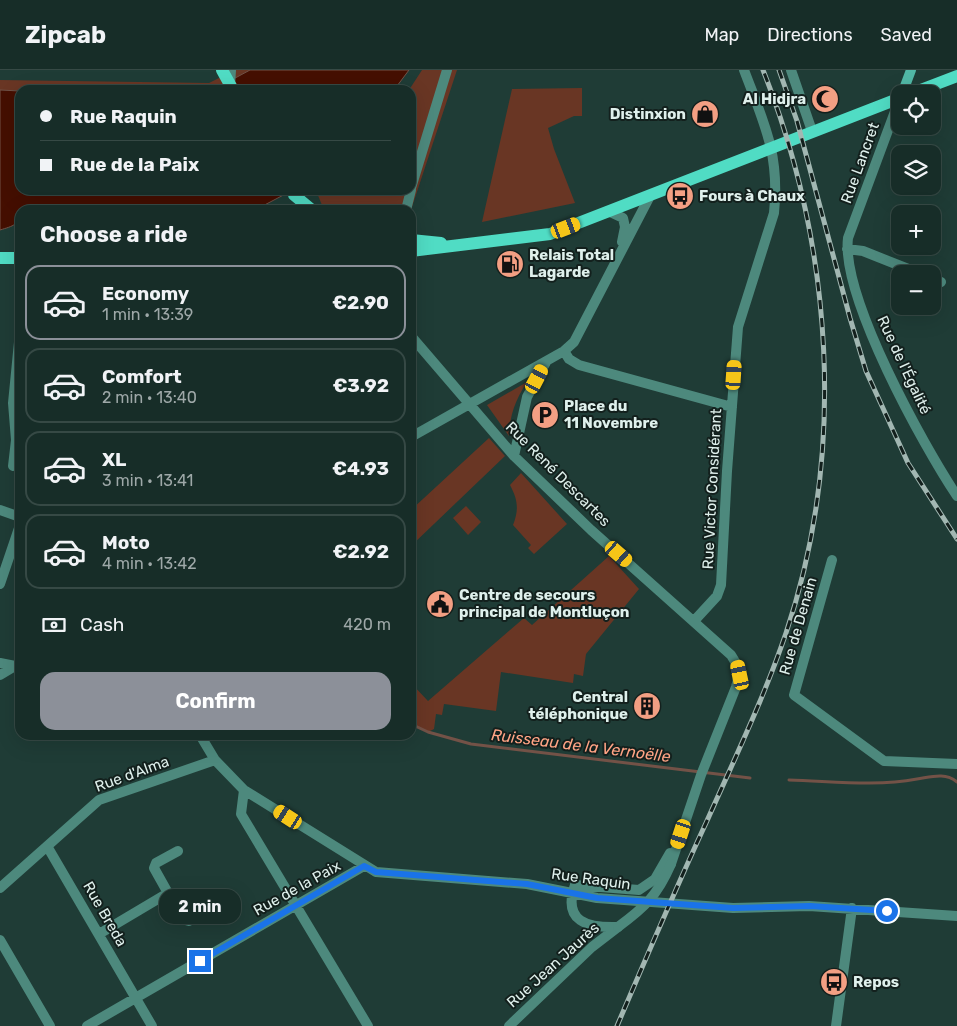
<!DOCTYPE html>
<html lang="en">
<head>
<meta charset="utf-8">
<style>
	:root { --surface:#172d28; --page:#203530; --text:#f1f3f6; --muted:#9ea8a8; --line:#364945; --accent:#8c9099 }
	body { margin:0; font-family:Rubik,sans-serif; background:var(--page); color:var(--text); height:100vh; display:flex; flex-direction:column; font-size:19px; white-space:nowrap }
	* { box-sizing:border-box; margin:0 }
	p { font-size:16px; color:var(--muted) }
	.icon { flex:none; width:28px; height:28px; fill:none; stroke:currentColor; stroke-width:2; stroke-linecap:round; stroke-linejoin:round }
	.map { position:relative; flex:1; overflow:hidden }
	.panel { position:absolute; left:15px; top:135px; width:401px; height:535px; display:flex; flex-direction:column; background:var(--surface); border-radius:15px; box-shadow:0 5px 20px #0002,0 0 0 1px var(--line) }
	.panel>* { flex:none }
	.guide { position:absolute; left:15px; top:15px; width:401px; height:110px; border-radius:15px; box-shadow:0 5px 20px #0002,0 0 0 1px var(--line); display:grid; align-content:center; height:110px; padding:0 25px; background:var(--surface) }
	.tools { position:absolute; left:891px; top:15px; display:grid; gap:10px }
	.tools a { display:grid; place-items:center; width:50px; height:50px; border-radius:10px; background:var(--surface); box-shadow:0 5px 20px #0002,0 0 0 1px var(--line); font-size:25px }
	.end { position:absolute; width:22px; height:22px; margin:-11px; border:6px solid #1a73e8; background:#fff; box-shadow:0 0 0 2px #fff }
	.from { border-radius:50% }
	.bubble { position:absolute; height:35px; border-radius:15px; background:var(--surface); box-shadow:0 5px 20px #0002,0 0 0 1px var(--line); font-size:16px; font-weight:700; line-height:35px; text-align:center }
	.car { position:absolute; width:15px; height:30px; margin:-15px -8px; border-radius:6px; box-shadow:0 0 4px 1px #0007; background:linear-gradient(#f5c518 24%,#345 0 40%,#f5c518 0 76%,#345 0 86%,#f5c518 0) }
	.guide b { display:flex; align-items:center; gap:18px; height:48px; font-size:19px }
	.guide b+b { border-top:1px solid var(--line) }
	.guide i { width:12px; height:12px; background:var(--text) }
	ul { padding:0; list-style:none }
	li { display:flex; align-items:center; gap:15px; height:75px; margin:0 10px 8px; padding:0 15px; border:2px solid var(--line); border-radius:15px }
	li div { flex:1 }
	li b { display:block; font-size:19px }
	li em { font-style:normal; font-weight:700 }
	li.current { border-color:var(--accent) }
	li>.icon { width:45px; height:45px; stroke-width:1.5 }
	h2 { padding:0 25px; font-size:22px; line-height:60px }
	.pay { display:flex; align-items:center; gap:12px; height:55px; padding:0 25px; font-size:19px }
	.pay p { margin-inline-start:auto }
	.button { display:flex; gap:10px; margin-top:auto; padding:10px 25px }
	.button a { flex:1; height:58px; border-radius:15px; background:var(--accent); color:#fff; font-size:20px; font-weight:700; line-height:58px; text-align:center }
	header { display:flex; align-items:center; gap:30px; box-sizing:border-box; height:70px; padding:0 25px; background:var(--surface); border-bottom:1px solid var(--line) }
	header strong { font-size:24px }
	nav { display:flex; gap:28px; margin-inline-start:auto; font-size:18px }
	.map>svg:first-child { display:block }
	.green { fill:#693624 }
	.water { fill:#450f00; stroke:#735247 }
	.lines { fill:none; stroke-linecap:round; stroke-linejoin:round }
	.stream { stroke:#735247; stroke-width:3 }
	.street { stroke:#4d897d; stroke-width:10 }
	.secondary { stroke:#51b8a6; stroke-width:10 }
	.primary { stroke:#50dcc4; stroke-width:12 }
	.rail-casing { stroke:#a2b7b2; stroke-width:5 }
	.rail { stroke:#13201d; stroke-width:3; stroke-dasharray:9; stroke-linecap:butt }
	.street-bridge { stroke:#4d897d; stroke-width:10 }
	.route { stroke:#1a73e8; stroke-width:6 }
	.labels { text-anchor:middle; stroke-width:4; stroke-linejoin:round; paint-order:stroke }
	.poi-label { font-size:15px; font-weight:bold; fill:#dff0ec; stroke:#13201d; text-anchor:start }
	.street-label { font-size:15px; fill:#dff0ec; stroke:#13201d }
	.water-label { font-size:16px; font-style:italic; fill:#ffa485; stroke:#13201d }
</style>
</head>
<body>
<header>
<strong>Zipcab</strong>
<nav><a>Map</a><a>Directions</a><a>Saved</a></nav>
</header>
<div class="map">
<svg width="957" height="956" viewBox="0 0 957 956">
	<rect width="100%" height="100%" fill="#1f3c36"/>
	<path class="green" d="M235,0H250L213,20H0V10L209,13Z
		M422,0H457L411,140H324L317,123L319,120H411V20H409Z
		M582,18V46H574L548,58L554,79L575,133L482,152L512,19Z
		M527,312C515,331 510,344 509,366L487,335Z
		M489,368L505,386L411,476V440Z
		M521,403L567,454L534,484L528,478L531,475L513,455C519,440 518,430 510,415Z
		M466,436L481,452L468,465L453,448Z
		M609,486L639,519L586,584L583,606L574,604L573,613L501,602L496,641L444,634L442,645L436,644L434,659L428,662L411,654V613L428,631L524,548L532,555Z"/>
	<path class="water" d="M250,0H409L394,20H213Z
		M0,20L20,21V120H293L255,140H20C20,155 13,156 0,160Z"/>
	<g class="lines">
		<path class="stream" d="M411,654L428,662L471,674L750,708
			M789,710C831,711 875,717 917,709C931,707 945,702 957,712"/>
		<path class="street" d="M791,0L812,61
			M230,16L231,0
			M900,28L848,168C841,227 923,375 957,426
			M411,118L447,0
			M406,140L411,120
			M608,141L623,148L625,157L622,172
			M847,179L863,181L921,204
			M932,209L941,212
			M20,262L13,333L16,370L20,371
			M411,266L514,386L591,460L731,585C739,597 740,604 736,617L701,705L671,794
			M564,281L569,289L579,295L732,337
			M411,367L564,281L574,272L650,126
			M514,386L527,327L546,292
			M13,396L16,370
			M0,440L20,447
			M832,490L794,625L884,691L957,694
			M0,514L20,455
			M694,551L717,526L721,515L727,401L738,257L774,143C780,84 764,53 744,0
			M0,593L15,596
			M0,605L20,593
			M200,665L215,690L244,720L376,802L527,814L597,828L733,838L809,836L957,846
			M244,720L241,744L368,956
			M47,776L152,956
			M0,818L99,730L215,690
			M168,823L182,849L189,851L212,838
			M618,857C588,858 562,852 575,815L639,820L655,809L670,783
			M99,864L168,823L154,798L156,793L178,781
			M0,870L50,956
			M87,956L364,796
			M509,956L592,877L618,857
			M836,956L852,838"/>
		<path class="secondary" d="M902,24L911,0"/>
		<path class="primary" d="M222,0L233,20
			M910,24L957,6
			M294,125L312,140
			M411,170L441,173
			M411,181L550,164L900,28
			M0,188H20"/>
		<g class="rail-casing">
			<path id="rail" d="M779,0L797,51L850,248L866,301L908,393L957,469
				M617,956C646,888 675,820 706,753C734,690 764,628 786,563C847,381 833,177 763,0"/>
		</g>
		<use href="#rail" class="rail"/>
		<path class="street-bridge" d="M618,857C645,837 657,826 671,794"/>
	</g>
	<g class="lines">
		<path class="route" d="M200,891L364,796L376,802L527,814L597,828L733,838L810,836L887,841"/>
	</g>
	<defs>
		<g id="mosque-disc" transform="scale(1.4375)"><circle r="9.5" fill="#f39f83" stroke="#13201d"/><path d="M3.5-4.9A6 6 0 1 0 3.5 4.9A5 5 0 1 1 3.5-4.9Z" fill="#111"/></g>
		<g id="shop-disc" transform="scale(1.4375)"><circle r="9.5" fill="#f39f83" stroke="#13201d"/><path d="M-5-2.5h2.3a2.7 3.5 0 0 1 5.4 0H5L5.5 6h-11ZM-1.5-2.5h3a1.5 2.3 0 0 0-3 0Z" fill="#111"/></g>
		<g id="bus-disc" transform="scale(1.4375)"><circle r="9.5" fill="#f39f83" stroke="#13201d"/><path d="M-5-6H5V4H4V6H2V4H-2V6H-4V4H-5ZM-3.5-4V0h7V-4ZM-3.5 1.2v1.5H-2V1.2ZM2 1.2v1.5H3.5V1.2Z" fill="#111"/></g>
		<g id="fuel-disc" transform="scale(1.4375)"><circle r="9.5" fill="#f39f83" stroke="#13201d"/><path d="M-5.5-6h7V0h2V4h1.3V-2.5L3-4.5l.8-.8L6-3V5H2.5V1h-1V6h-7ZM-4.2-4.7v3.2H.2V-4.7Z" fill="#111"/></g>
		<g id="parking-disc" transform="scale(1.4375)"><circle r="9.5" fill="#f39f83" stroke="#13201d"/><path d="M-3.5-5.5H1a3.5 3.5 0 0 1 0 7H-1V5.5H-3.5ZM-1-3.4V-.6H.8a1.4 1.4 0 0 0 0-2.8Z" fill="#111"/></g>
		<g id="civic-disc" transform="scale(1.4375)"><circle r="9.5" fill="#f39f83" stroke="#13201d"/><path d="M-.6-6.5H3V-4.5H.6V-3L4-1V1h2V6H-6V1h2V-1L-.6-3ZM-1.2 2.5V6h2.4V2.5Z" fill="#111"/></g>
		<g id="building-disc" transform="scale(1.4375)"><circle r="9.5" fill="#f39f83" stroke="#13201d"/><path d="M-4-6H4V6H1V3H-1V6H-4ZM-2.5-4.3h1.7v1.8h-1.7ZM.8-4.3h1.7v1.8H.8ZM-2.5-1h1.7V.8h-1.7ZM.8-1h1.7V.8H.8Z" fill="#111"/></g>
	</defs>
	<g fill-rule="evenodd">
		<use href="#mosque-disc" x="825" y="29"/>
		<use href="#shop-disc" x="705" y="44"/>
		<use href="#bus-disc" x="680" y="126"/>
		<use href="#fuel-disc" x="510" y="194"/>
		<use href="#parking-disc" x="545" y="345"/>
		<use href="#civic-disc" x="440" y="534"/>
		<use href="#building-disc" x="647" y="636"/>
		<use href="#bus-disc" x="834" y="912"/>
	</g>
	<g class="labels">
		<g class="poi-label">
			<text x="806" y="34" text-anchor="end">Al Hidjra</text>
			<text x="686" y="49" text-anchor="end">Distinxion</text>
			<text x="699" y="131">Fours à Chaux</text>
			<text x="529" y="190">Relais Total<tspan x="529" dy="17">Lagarde</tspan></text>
			<text x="564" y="341">Place du<tspan x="564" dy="17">11 Novembre</tspan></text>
			<text x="459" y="530">Centre de secours<tspan x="459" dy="17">principal de Montluçon</tspan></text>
			<text x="628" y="632" text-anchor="end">Central<tspan x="628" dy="17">téléphonique</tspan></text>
			<text x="853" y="917">Repos</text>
		</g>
		<g class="street-label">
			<text transform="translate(860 93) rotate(-70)" y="5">Rue Lancret</text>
			<text transform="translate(904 295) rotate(65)" y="5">Rue de l'Égalité</text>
			<text transform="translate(558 404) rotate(45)" y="5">Rue René Descartes</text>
			<text transform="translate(712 419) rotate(-87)" y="5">Rue Victor Considérant</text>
			<text transform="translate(798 556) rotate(-74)" y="5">Rue de Denain</text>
			<text transform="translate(132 704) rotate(-20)" y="5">Rue d'Alma</text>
			<text transform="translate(591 809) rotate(8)" y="5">Rue Raquin</text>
			<text transform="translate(297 818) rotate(-29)" y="5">Rue de la Paix</text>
			<text transform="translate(105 844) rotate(60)" y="5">Rue Breda</text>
			<text transform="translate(553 895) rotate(-42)" y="5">Rue Jean Jaurès</text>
		</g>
		<g class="water-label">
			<text transform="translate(581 675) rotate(7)" y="6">Ruisseau de la Vernoëlle</text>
		</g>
	</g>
</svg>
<div class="tools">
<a><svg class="icon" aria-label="locate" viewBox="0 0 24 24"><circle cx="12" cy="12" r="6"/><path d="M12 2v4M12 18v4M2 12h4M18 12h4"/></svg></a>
<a><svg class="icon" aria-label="layers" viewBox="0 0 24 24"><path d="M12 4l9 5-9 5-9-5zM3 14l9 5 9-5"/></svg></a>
<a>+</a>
<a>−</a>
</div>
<i class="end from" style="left:887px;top:841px"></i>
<i class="end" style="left:200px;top:891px"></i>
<div class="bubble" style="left:159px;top:819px;width:82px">2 min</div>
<i class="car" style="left:566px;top:158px;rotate:69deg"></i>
<i class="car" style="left:734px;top:305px;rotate:4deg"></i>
<i class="car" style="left:537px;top:309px;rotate:28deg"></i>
<i class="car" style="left:619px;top:484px;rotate:131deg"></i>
<i class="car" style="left:740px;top:605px;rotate:348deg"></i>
<i class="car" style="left:288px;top:747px;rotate:303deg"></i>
<i class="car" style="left:681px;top:764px;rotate:198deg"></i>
<div class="guide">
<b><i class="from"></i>Rue Raquin</b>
<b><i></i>Rue de la Paix</b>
</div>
<section class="panel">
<h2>Choose a ride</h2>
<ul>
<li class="current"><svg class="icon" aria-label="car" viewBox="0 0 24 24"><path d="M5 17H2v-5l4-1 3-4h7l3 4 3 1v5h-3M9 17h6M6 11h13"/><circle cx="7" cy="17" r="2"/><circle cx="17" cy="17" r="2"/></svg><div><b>Economy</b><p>1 min · 13:39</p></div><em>€2.90</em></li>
<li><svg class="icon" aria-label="car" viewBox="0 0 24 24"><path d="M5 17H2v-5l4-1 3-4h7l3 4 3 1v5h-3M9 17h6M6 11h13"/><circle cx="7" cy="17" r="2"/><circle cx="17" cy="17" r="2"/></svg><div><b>Comfort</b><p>2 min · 13:40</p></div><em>€3.92</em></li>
<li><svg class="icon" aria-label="car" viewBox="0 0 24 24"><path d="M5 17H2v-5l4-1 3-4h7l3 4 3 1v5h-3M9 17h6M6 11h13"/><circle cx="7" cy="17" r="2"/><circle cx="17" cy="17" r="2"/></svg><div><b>XL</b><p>3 min · 13:41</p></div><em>€4.93</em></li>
<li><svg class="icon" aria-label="car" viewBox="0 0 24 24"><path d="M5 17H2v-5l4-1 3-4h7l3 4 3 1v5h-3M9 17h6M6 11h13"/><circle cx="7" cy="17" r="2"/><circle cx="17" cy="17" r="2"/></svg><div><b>Moto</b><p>4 min · 13:42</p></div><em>€2.92</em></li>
</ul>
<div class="pay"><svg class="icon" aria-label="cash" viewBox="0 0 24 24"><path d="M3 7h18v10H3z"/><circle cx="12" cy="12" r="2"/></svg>Cash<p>420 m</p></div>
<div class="button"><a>Confirm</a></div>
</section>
</div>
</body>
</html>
